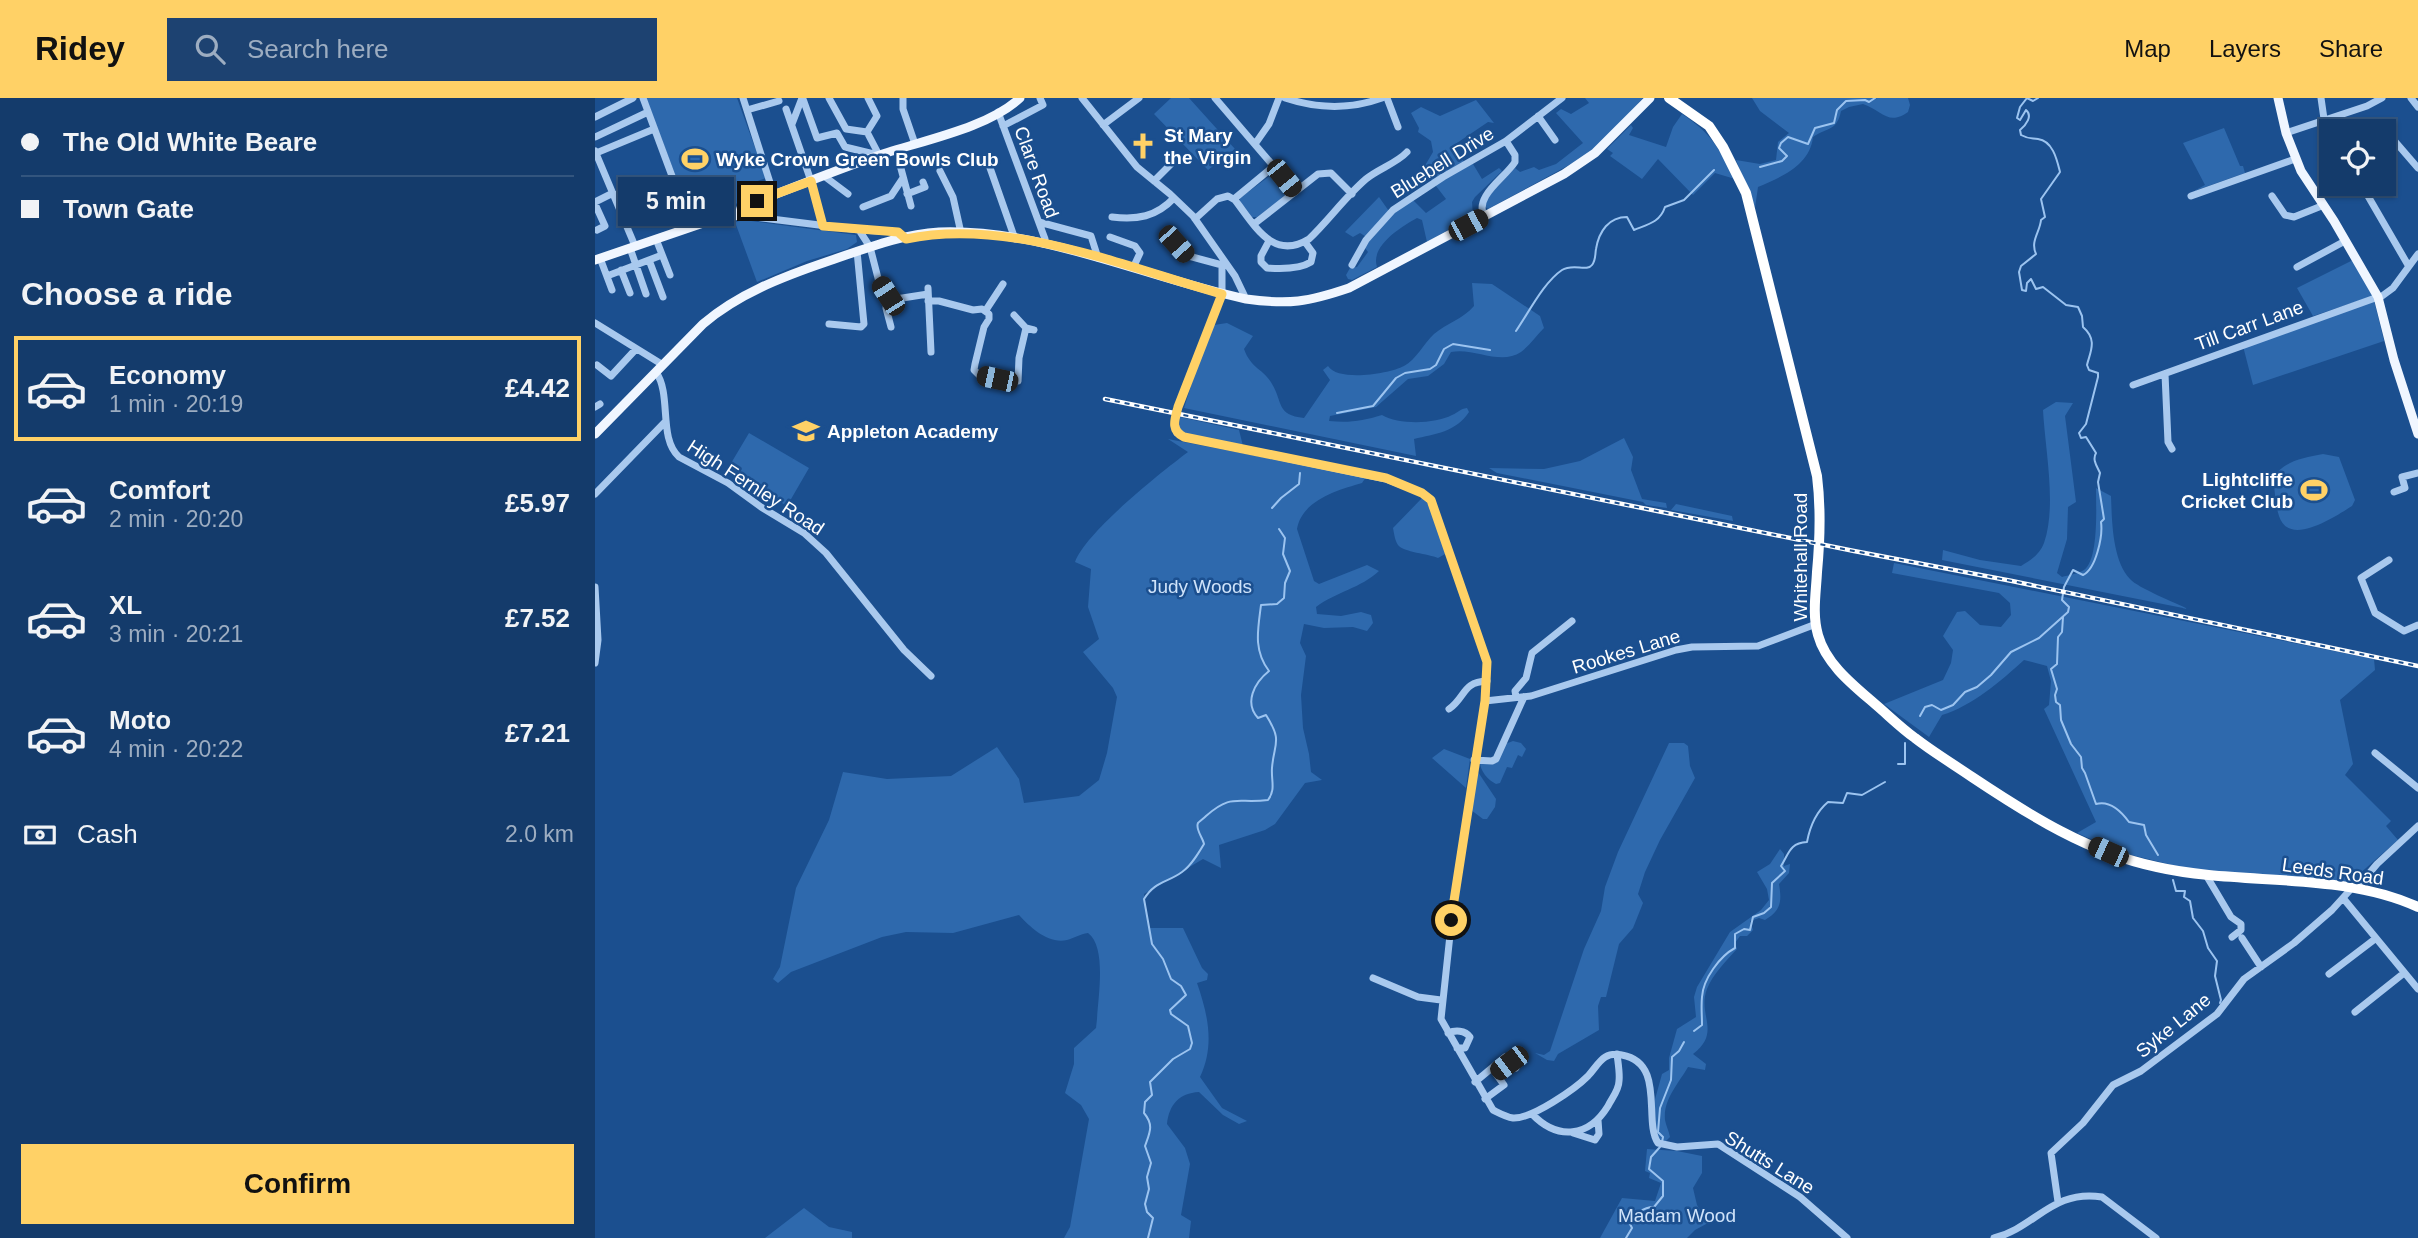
<!DOCTYPE html>
<html lang="en">
<head>
<meta charset="utf-8">
<style>
	:root { --surface:#143b6b; --page:#1d4271; --text:#f1f3f6; --muted:#9dadc1; --line:#33557e; --accent:#ffd166 }
	body { margin:0; font-family:Helvetica,sans-serif; background:var(--page); color:var(--text); height:100vh; display:flex; flex-direction:column; font-size:26px; white-space:nowrap }
	* { box-sizing:border-box; margin:0 }
	p { font-size:23px; color:var(--muted) }
	.icon { flex:none; width:38px; height:38px; fill:none; stroke:currentColor; stroke-width:2; stroke-linecap:round; stroke-linejoin:round }
	.map { position:relative; flex:1; overflow:hidden }
	.sheet { display:flex; flex-direction:column; background:var(--surface); width:595px }
	.sheet>* { flex:none }
	.top-card { display:grid; align-content:center; height:154px; padding:0 21px; background:var(--surface) }
	.fabs { position:absolute; left:1724px; top:21px; display:grid; gap:14px }
	.fabs a { display:grid; place-items:center; width:77px; height:77px; border-radius:0px; background:var(--surface); box-shadow:0 2px 5px #0004,0 0 0 2px var(--line); font-size:35px }
	.end { position:absolute; width:32px; height:32px; margin:-16px; border:9px solid #ffd166; background:#111; box-shadow:0 0 0 4px #111 }
	.from { border-radius:50% }
	.bubble { position:absolute; height:49px; border-radius:0px; background:var(--surface); box-shadow:0 2px 5px #0004,0 0 0 2px var(--line); font-size:23px; font-weight:700; line-height:49px; text-align:center }
	.car { position:absolute; width:21px; height:42px; margin:-21px -10px; border-radius:9px; box-shadow:0 0 5px 2px #0007; background:linear-gradient(#222 24%,#8ab4d8 0 40%,#222 0 76%,#8ab4d8 0 86%,#222 0) }
	.top-card b { display:flex; align-items:center; gap:24px; height:66px; font-size:26px }
	.top-card b+b { border-top:2px solid var(--line) }
	.top-card i { width:18px; height:18px; background:var(--text) }
	ul { padding:0; list-style:none }
	li { display:flex; align-items:center; gap:21px; height:105px; margin:0 14px 10px; padding:0 7px; border:4px solid transparent; border-radius:0px }
	li div { flex:1 }
	li b { display:block; font-size:26px }
	li em { font-style:normal; font-weight:700 }
	li.active { border-color:var(--accent) }
	li>.icon { width:63px; height:63px; stroke-width:1.5 }
	h2 { padding:0 21px; font-size:32px; line-height:84px }
	.pay { display:flex; align-items:center; gap:18px; height:77px; padding:0 21px; font-size:26px }
	.pay p { margin-inline-start:auto }
	.action { display:flex; gap:14px; margin-top:auto; padding:14px 21px }
	.action a { flex:1; height:80px; border-radius:0px; background:var(--accent); color:#111; font-size:28px; font-weight:700; line-height:80px; text-align:center }
	header { display:flex; align-items:center; gap:42px; box-sizing:border-box; height:98px; padding:0 35px; background:var(--accent); color:#111 }
	header strong { font-size:33px }
	nav { display:flex; gap:38px; margin-inline-start:auto; font-size:24px }
	.search { width:490px; height:63px; background:var(--page); display:flex; align-items:center; gap:18px; box-sizing:border-box; padding:0 24px; border-radius:0px; color:var(--muted); font-size:26px }
	main { display:flex; flex:1; min-height:0 }
	.map>svg:first-child { display:block }
	.green { fill:#2e69ad }
	.lines { fill:none; stroke-linecap:round; stroke-linejoin:round }
	.stream { stroke:#9cc4f0; stroke-width:2 }
	.minor { stroke:#a9c9ee; stroke-width:7 }
	.major { stroke:#f0f6ff; stroke-width:9 }
	.highway { stroke:#fff; stroke-width:10 }
	.rail-casing { stroke:#fff; stroke-width:4.5 }
	.rail { stroke:#1b4f8f; stroke-width:2; stroke-dasharray:5; stroke-linecap:butt }
	.minor-bridge { stroke:#a9c9ee; stroke-width:7 }
	.route { stroke:#ffd166; stroke-width:9 }
	.labels { text-anchor:middle; stroke-width:5; stroke-linejoin:round; paint-order:stroke }
	.poi-label { font-size:19px; font-weight:bold; fill:#fff; stroke:#1b4f8f; text-anchor:start }
	.street-label { font-size:19px; fill:#fff; stroke:#1b4f8f }
	.park-label { font-size:19px; fill:#cfe3fa; stroke:#1b4f8f }
</style>
</head>
<body>
<header>
<strong>Ridey</strong>
<div class="search"><svg class="icon" aria-label="search" viewBox="0 0 24 24"><circle cx="10" cy="10" r="6"/><path d="M15 15l6 6"/></svg>Search here</div>
<nav><a>Map</a><a>Layers</a><a>Share</a></nav>
</header>
<main>
<section class="sheet">
<div class="top-card">
<b><i class="from"></i>The Old White Beare</b>
<b><i></i>Town Gate</b>
</div>
<h2>Choose a ride</h2>
<ul>
<li class="active"><svg class="icon" aria-label="car" viewBox="0 0 24 24"><path d="M5 17H2v-5l4-1 3-4h7l3 4 3 1v5h-3M9 17h6M6 11h13"/><circle cx="7" cy="17" r="2"/><circle cx="17" cy="17" r="2"/></svg><div><b>Economy</b><p>1 min · 20:19</p></div><em>£4.42</em></li>
<li><svg class="icon" aria-label="car" viewBox="0 0 24 24"><path d="M5 17H2v-5l4-1 3-4h7l3 4 3 1v5h-3M9 17h6M6 11h13"/><circle cx="7" cy="17" r="2"/><circle cx="17" cy="17" r="2"/></svg><div><b>Comfort</b><p>2 min · 20:20</p></div><em>£5.97</em></li>
<li><svg class="icon" aria-label="car" viewBox="0 0 24 24"><path d="M5 17H2v-5l4-1 3-4h7l3 4 3 1v5h-3M9 17h6M6 11h13"/><circle cx="7" cy="17" r="2"/><circle cx="17" cy="17" r="2"/></svg><div><b>XL</b><p>3 min · 20:21</p></div><em>£7.52</em></li>
<li><svg class="icon" aria-label="car" viewBox="0 0 24 24"><path d="M5 17H2v-5l4-1 3-4h7l3 4 3 1v5h-3M9 17h6M6 11h13"/><circle cx="7" cy="17" r="2"/><circle cx="17" cy="17" r="2"/></svg><div><b>Moto</b><p>4 min · 20:22</p></div><em>£7.21</em></li>
</ul>
<div class="pay"><svg class="icon" aria-label="cash" viewBox="0 0 24 24"><path d="M3 7h18v10H3z"/><circle cx="12" cy="12" r="2"/></svg>Cash<p>2.0 km</p></div>
<div class="action"><a>Confirm</a></div>
</section>
<div class="map">
<svg width="1823" height="1140" viewBox="0 0 1823 1140">
	<rect width="100%" height="100%" fill="#1b4f8f"/>
	<path class="green" d="M51,0H142L171,80L151,87L156,101L137,107L125,78L86,92Z
		M576,0H594L640,51L613,72L559,16Z
		M990,0H1048L1004,47L987,60L893,111L890,109V102L920,70L925,74L939,69L944,72L961,66L988,45L961,15L966,11L976,16L994,5Z
		M1157,0H1313L1315,7L1313,14C1293,28 1288,13 1268,6L1254,9L1246,13C1242,33 1233,29 1218,39C1215,67 1187,79 1163,89L1160,110L1141,62L1165,66L1181,62L1183,44L1194,35L1165,13Z
		M881,2L899,25L893,24L859,47L869,64L852,73L878,66L887,81L904,70L907,73L880,99L877,104L878,118L832,144L827,122L822,120C806,129 775,148 782,169L757,182L753,181L751,177L755,170L762,169L773,154L770,150L773,140L765,135L758,139L750,134L784,99L796,116L818,102L831,115L851,101L828,71L838,54L836,43L823,34L824,30L816,15L826,9L845,18Z
		M1087,16C1116,35 1124,50 1140,81L1120,75L1098,97L1063,61L1047,81L1015,58L1018,55L1012,51L1036,27L1038,30L1034,37L1071,49L1078,29Z
		M1629,30L1645,68H1648L1650,75L1599,93L1610,87L1588,45Z
		M676,77H681L694,90L693,96L662,119H657L645,103V100Z
		M149,122L261,137L262,144L252,151L212,163L162,184L140,124Z
		M1758,162L1778,198L1718,218L1702,190Z
		M877,185L897,186L945,218L949,230C942,237 934,248 926,254C905,268 879,249 856,254L849,266L833,278L813,281L781,309L735,318L734,323C754,325 768,323 787,317C804,327 840,326 857,317C864,314 865,311 872,310L874,314C861,334 840,336 819,341L821,358L589,310L607,253L619,227L632,225L658,238L649,251C656,271 669,271 677,286C688,304 681,317 709,320L735,282L728,272L733,268C743,284 794,276 809,268C821,262 829,245 839,236C852,225 868,221 879,208Z
		M1779,202L1789,243L1658,287L1648,248Z
		M1461,304L1478,305L1470,318L1481,404L1473,409L1472,441L1462,475L1467,479C1473,477 1483,476 1489,472C1504,462 1501,407 1501,390L1516,398C1517,422 1517,462 1535,481C1543,490 1581,505 1593,511L1347,462L1348,452L1385,462L1426,468C1436,462 1445,456 1449,445C1462,408 1450,351 1448,312Z
		M585,319L644,332L648,348L591,337C583,332 584,327 585,319Z
		M154,335L214,370L192,408L132,372Z
		M1029,340L1038,359L1036,372L1047,401L1071,405L1072,410L1051,407L1048,404L902,375L894,370L949,371L985,363Z
		M573,341L771,379L767,385C743,392 707,402 702,431L719,483L724,486L772,467L784,473C766,490 741,494 721,509L722,516L746,518L766,514L776,517L778,525L772,533L758,529L729,530L709,526L705,545L711,558L706,597L708,630L714,656L716,674L727,682L710,685L680,726L670,732L624,747L626,770L608,761L549,796L554,830H588L607,870L613,876L612,882L602,885C613,917 620,947 605,979L627,1010L652,1023L644,1026L628,1017L604,994C584,995 574,1007 572,1026L590,1050L595,1066L586,1117L596,1123L594,1140H469L475,1129L494,1021L486,1007L470,995L479,966V950L501,930L502,921C503,899 512,849 493,835C485,836 479,840 472,842C453,846 436,830 424,817L358,835L311,834L287,839L196,874L183,885L178,881L185,869L201,790L234,722L248,674L292,681L356,678L402,649L424,681L429,705L484,698L504,682L512,655L522,599L518,590L488,554L504,541L493,509L496,471L480,464C491,434 565,375 593,354Z
		M1728,356L1744,359L1760,402L1757,408C1741,418 1694,450 1684,418C1680,406 1680,392 1678,379C1691,362 1708,360 1728,356Z
		M828,399L835,409L852,455L843,460C834,456 808,454 803,447C800,443 799,435 798,430Z
		M1081,406L1137,418L1138,423L1076,412Z
		M1299,465L1779,561L1780,572L1745,602L1758,666L1750,677L1796,723L1791,728L1803,742L1755,784L1594,771L1528,755L1482,735L1501,724L1449,611L1454,607L1456,583L1452,568L1429,562C1406,583 1377,608 1347,617L1334,639L1289,606L1348,582L1356,565L1358,552L1348,538L1362,514L1370,513L1385,527L1406,529L1416,517L1415,505L1404,495L1297,475Z
		M918,643L926,645L931,651L927,659L923,657L917,670L912,669L905,685L901,686C893,682 885,673 885,664L893,665L910,646Z
		M1074,645H1089L1093,648L1095,668L1100,680L1065,742L1050,774L1043,796L1048,805L1038,830L1024,846L1011,899H1006L1003,908L1004,932L963,956L959,963L952,962L940,955L949,957L955,953L989,851L1006,813L1010,789L1023,754Z
		M849,651L875,661L871,690L837,660Z
		M881,671L901,701L900,709L892,721H888L876,712Z
		M1185,751L1189,756V768L1195,766L1194,775L1184,786C1187,804 1186,812 1170,822L1164,820L1155,823L1158,832L1152,838H1145L1140,845L1142,851C1131,863 1118,876 1112,891C1102,917 1127,934 1098,956L1111,966L1110,972L1093,969C1084,985 1068,1001 1070,1022C1071,1028 1074,1033 1075,1039L1071,1043L1062,1042L1059,1005L1067,976L1074,972V960L1082,931L1101,919L1099,899L1102,889L1135,834L1166,812L1174,802L1172,791L1162,774L1175,766Z
		M1052,1051L1082,1053L1107,1058V1075L1098,1090L1102,1107L1113,1125L1100,1132L1092,1140H1005L1027,1100L1060,1103L1066,1085L1054,1080L1055,1075L1050,1073Z
		M209,1110L234,1129L257,1134V1140H170Z"/>
	<g class="lines">
		<path class="stream" d="M1165,69L1187,63L1192,58L1184,50L1186,45L1193,39L1213,46L1220,30L1239,25L1242,12L1251,3L1270,2L1274,4L1280,0
			M921,233C934,214 949,184 967,172C978,165 992,174 997,167C1001,162 1000,156 1001,151C1004,133 1014,119 1032,119L1039,132C1054,126 1065,124 1070,109L1089,102L1119,72
			M742,315L778,308L801,280L810,275L835,271L841,267L849,251L858,246L895,252
			M677,410L686,400L704,386L705,375
			M1468,519L1467,534L1463,539L1462,566L1456,571L1462,591L1460,597L1461,604L1465,607L1466,622L1476,646L1486,659L1487,670L1490,675L1501,706C1515,702 1526,713 1534,724L1549,727L1551,737L1563,757
			M1325,618L1330,609L1337,607L1346,612L1358,607L1370,594L1382,589L1396,577L1416,554L1444,540L1473,514L1474,509L1467,502L1469,489L1478,472L1488,477C1501,471 1508,438 1506,424L1509,421L1503,384L1505,375C1502,368 1497,362 1501,355L1491,339L1486,340L1484,335L1491,326L1503,279V275L1494,272L1492,267C1495,254 1503,242 1488,229L1487,218L1483,209L1471,207L1448,189L1441,191L1436,181L1432,185L1431,193L1427,192L1424,174L1426,168L1441,156C1435,143 1445,134 1446,122L1450,119L1446,101L1465,74C1462,62 1458,43 1443,41C1436,40 1433,41 1426,37L1425,32C1431,27 1438,18 1431,12L1425,22L1422,20L1425,9L1432,0L1438,3L1443,0
			M1303,666H1310V645
			M1578,782L1581,793H1590L1589,799L1595,803L1598,820L1608,833L1613,850L1622,863L1620,878L1626,902L1625,905
			M1099,933L1107,927C1107,918 1106,908 1107,899C1108,881 1125,858 1140,850V836L1149,831L1155,832L1158,819L1169,815L1176,809L1177,785L1190,773L1186,768C1194,756 1194,745 1212,744C1215,728 1221,714 1233,704L1248,705L1252,695L1267,697L1290,684
			M1067,1044L1068,1039L1063,1034L1065,1010L1076,982L1077,959L1084,953L1089,944
			M553,1140L558,1120L552,1114L550,1106L554,1091L552,1079L556,1065L550,1048C555,1034 559,1027 549,1015L550,1004L557,997L555,984L578,961L595,951L597,945L593,928L576,916L575,912L591,897L586,888L576,881L568,861L557,846L549,801C560,783 572,785 587,774C596,768 603,756 609,746C608,740 600,731 603,725C604,724 609,720 611,718C637,695 642,706 673,702C681,691 676,683 677,670C679,644 688,644 671,617L663,620C649,605 659,585 674,573C658,552 663,531 666,507L682,506L689,500L690,485L695,473L688,456L690,440L684,431
			M1031,1140L1037,1130L1035,1126C1042,1116 1047,1109 1059,1109L1068,1098V1083L1054,1071L1056,1059L1065,1049"/>
		<path class="minor" d="M48,0L96,129
			M148,0L179,97
			M234,0L251,31L272,34L282,18L273,0
			M308,0V11L320,46
			M487,0L542,69L575,96L598,118L640,178L651,201
			M620,0L700,93
			M690,0C723,11 754,12 787,0
			M792,0L803,29
			M1726,0L1729,21L1736,34
			M1816,0L1823,9
			M208,1L222,40L242,35L250,49L283,57
			M191,11L216,83L228,128
			M152,12L184,3
			M403,14L450,141L449,146
			M943,18L960,42
			M0,19L38,0
			M197,26L207,0
			M508,27L544,0
			M408,28L448,7L445,0
			M1789,28L1791,33L1823,70
			M272,34L284,57
			M1691,35L1772,8L1787,0
			M0,39L53,14
			M660,46L674,26L684,0
			M301,52L316,108
			M0,53L40,148
			M1,55L59,31
			M394,67L420,141
			M345,73L358,99L366,135
			M229,78L253,96
			M559,83L583,59
			M1766,86L1813,167
			M312,96L330,89L328,84
			M1596,98L1700,61
			M1677,98L1690,117L1699,119L1729,107
			M639,101L679,68
			M0,104L18,95
			M0,106L10,128L2,132
			M268,109L296,98L308,80
			M144,117L264,132L275,149L284,184L293,198L301,201L333,196
			M28,118L122,82
			M889,118C879,98 910,80 920,64V57L911,43
			M517,119C542,122 561,119 579,100
			M600,121L622,101L633,98L640,102C660,128 678,163 714,141C734,122 750,99 771,81C783,71 802,65 812,54
			M444,124L496,138L503,160
			M659,126L723,76L736,75L757,96
			M264,132L303,134L310,140
			M571,136L590,157L627,167
			M515,139L540,148L545,155L538,170
			M61,141L75,177
			M674,143L666,158V164L672,170C685,171 705,171 716,164L718,155L710,144
			M35,150L51,196
			M5,160L17,192
			M54,162L68,199
			M757,167L771,142L798,112L848,79L911,43L967,0
			M1702,169L1750,143
			M26,172L35,195
			M12,178L67,157
			M333,190L336,254
			M293,198L291,210L296,229
			M1783,201L1798,190L1823,156
			M333,203H344L378,212L387,211L394,216V221L389,229L380,266L379,272L384,277L423,283L424,260L431,230
			M391,212L408,186
			M419,217L431,230L439,232
			M0,225L68,267
			M234,226L266,229L269,226L262,153
			M2,267L16,278L41,251
			M61,274C77,297 63,340 84,359L133,385L166,409L209,435L231,455L309,552L336,578
			M1570,276L1573,344L1577,351
			M1538,287L1783,199
			M0,309L5,306
			M583,309L627,196V167L630,164
			M580,324L582,335L589,339L791,381L827,395L836,402L892,564L890,603L858,809L846,921L898,1012C904,1015 911,1019 918,1020C937,1021 980,991 993,978C1004,966 1008,953 1027,957C1071,965 1048,1023 1063,1045L1082,1049L1123,1046L1205,1099L1252,1140
			M1799,394L1810,390L1807,379L1823,375
			M0,396L71,323
			M1794,462L1766,480L1780,515L1809,533L1823,527
			M0,489L3,542L0,565
			M921,599L920,593L931,580L937,555L977,523
			M890,603L936,598L1081,552L1097,549L1163,548L1221,526
			M854,611C871,599 867,584 892,583
			M1780,655L1823,690
			M879,662L897,663L901,661L929,599
			M1611,777L1636,819L1646,826V832L1637,839
			M1761,791L1782,766L1823,728
			M1748,800L1823,891
			M1647,840L1666,869
			M1734,876L1780,841
			M778,880L823,899L846,902
			M1760,914L1809,875
			M853,935C860,932 870,932 875,939L870,950H862
			M880,984L910,959
			M890,1001L909,987L901,976L914,965L921,970
			M937,1016C963,1043 994,1039 1013,1008C1017,1000 1024,992 1024,983C1025,975 1023,965 1022,956
			M978,1035L1000,1042L1004,1036L1003,1022
			M1463,1104L1456,1055L1488,1025L1518,987L1546,973L1622,916L1649,881L1699,845L1737,812L1756,791
			M1399,1140C1440,1130 1457,1091 1507,1099L1561,1140"/>
		<path class="major" d="M1683,0L1691,35L1706,73L1739,123L1783,199L1799,262L1823,336
			M0,162L117,122L144,117L146,110C191,92 236,74 282,58C324,43 392,31 425,0
			M0,336L108,226C143,196 187,179 231,164C267,152 306,136 344,134C447,130 552,180 651,201C694,207 713,204 754,190L969,76L1000,55L1055,0"/>
		<path class="highway" d="M1074,0L1114,28L1128,49L1151,95L1222,378C1226,410 1225,442 1222,474C1221,495 1217,516 1223,537C1231,566 1258,587 1280,606C1293,617 1306,630 1320,640C1338,654 1358,666 1377,679C1434,717 1494,755 1562,769C1645,788 1745,773 1823,809"/>
		<g class="rail-casing">
			<path id="rail" d="M510,301L1259,453L1417,483L1823,568"/>
		</g>
		<use href="#rail" class="rail"/>
		<path class="minor-bridge" d="M580,324L583,309"/>
	</g>
	<g class="lines">
		<path class="route" d="M162,103L216,83L228,128L303,134L311,141C413,119 530,169 627,196L583,309C580,321 575,332 589,339L791,380L827,395L836,402L892,564L890,603L856,822"/>
	</g>
	<defs>
		<g id="church-bare" transform="scale(2.1)"><path d="M-1.2-6h2.4v3.5h3.3v2.4h-3.3V6h-2.4V-.1h-3.3v-2.4h3.3Z" fill="#ffd166" stroke="#1b4f8f" stroke-width="2.5" paint-order="stroke"/></g>
		<g id="stadium-bare" transform="scale(2.1)"><path d="M0-5a6.5 5 0 1 0 0 10a6.5 5 0 1 0 0-10ZM-3.5-1.8h7v3.6h-7Z" fill="#ffd166" stroke="#1b4f8f" stroke-width="2.5" paint-order="stroke"/></g>
		<g id="school-bare" transform="scale(2.1)"><path d="M0-5L7-2L0 1L-7-2ZM-4 1L0 2.5L4 1V4Q0 6-4 4Z" fill="#ffd166" stroke="#1b4f8f" stroke-width="2.5" paint-order="stroke"/></g>
	</defs>
	<g fill-rule="evenodd">
		<use href="#church-bare" x="548" y="48"/>
		<use href="#stadium-bare" x="100" y="61"/>
		<use href="#school-bare" x="211" y="333"/>
		<use href="#stadium-bare" x="1719" y="392"/>
	</g>
	<g class="labels">
		<g class="poi-label">
			<text x="569" y="44">St Mary<tspan x="569" dy="22">the Virgin</tspan></text>
			<text x="121" y="68">Wyke Crown Green Bowls Club</text>
			<text x="232" y="340">Appleton Academy</text>
			<text x="1698" y="388" text-anchor="end">Lightcliffe<tspan x="1698" dy="22">Cricket Club</tspan></text>
		</g>
		<g class="street-label">
			<text transform="translate(847 64) rotate(-32)" y="7">Bluebell Drive</text>
			<text transform="translate(442 74) rotate(70)" y="7">Clare Road</text>
			<text transform="translate(1654 227) rotate(-20)" y="7">Till Carr Lane</text>
			<text transform="translate(161 389) rotate(33)" y="7">High Fernley Road</text>
			<text transform="translate(1205 459) rotate(-90)" y="7">Whitehall Road</text>
			<text transform="translate(1031 553) rotate(-17)" y="7">Rookes Lane</text>
			<text transform="translate(1738 773) rotate(8)" y="7">Leeds Road</text>
			<text transform="translate(1578 927) rotate(-39)" y="7">Syke Lane</text>
			<text transform="translate(1175 1064) rotate(32)" y="7">Shutts Lane</text>
		</g>
		<g class="park-label">
			<text x="605" y="495">Judy Woods</text>
			<text x="1082" y="1124">Madam Wood</text>
		</g>
	</g>
</svg>
<div class="fabs">
<a><svg class="icon" aria-label="locate" viewBox="0 0 24 24"><circle cx="12" cy="12" r="6"/><path d="M12 2v4M12 18v4M2 12h4M18 12h4"/></svg></a>
</div>
<i class="end from" style="left:856px;top:822px"></i>
<i class="end" style="left:162px;top:103px"></i>
<div class="bubble" style="left:23px;top:79px;width:116px">5 min</div>
<i class="car" style="left:689px;top:80px;rotate:141deg"></i>
<i class="car" style="left:873px;top:127px;rotate:62deg"></i>
<i class="car" style="left:581px;top:146px;rotate:138deg"></i>
<i class="car" style="left:293px;top:198px;rotate:327deg"></i>
<i class="car" style="left:402px;top:281px;rotate:282deg"></i>
<i class="car" style="left:1513px;top:754px;rotate:294deg"></i>
<i class="car" style="left:914px;top:965px;rotate:233deg"></i>
</div>
</main>
</body>
</html>
